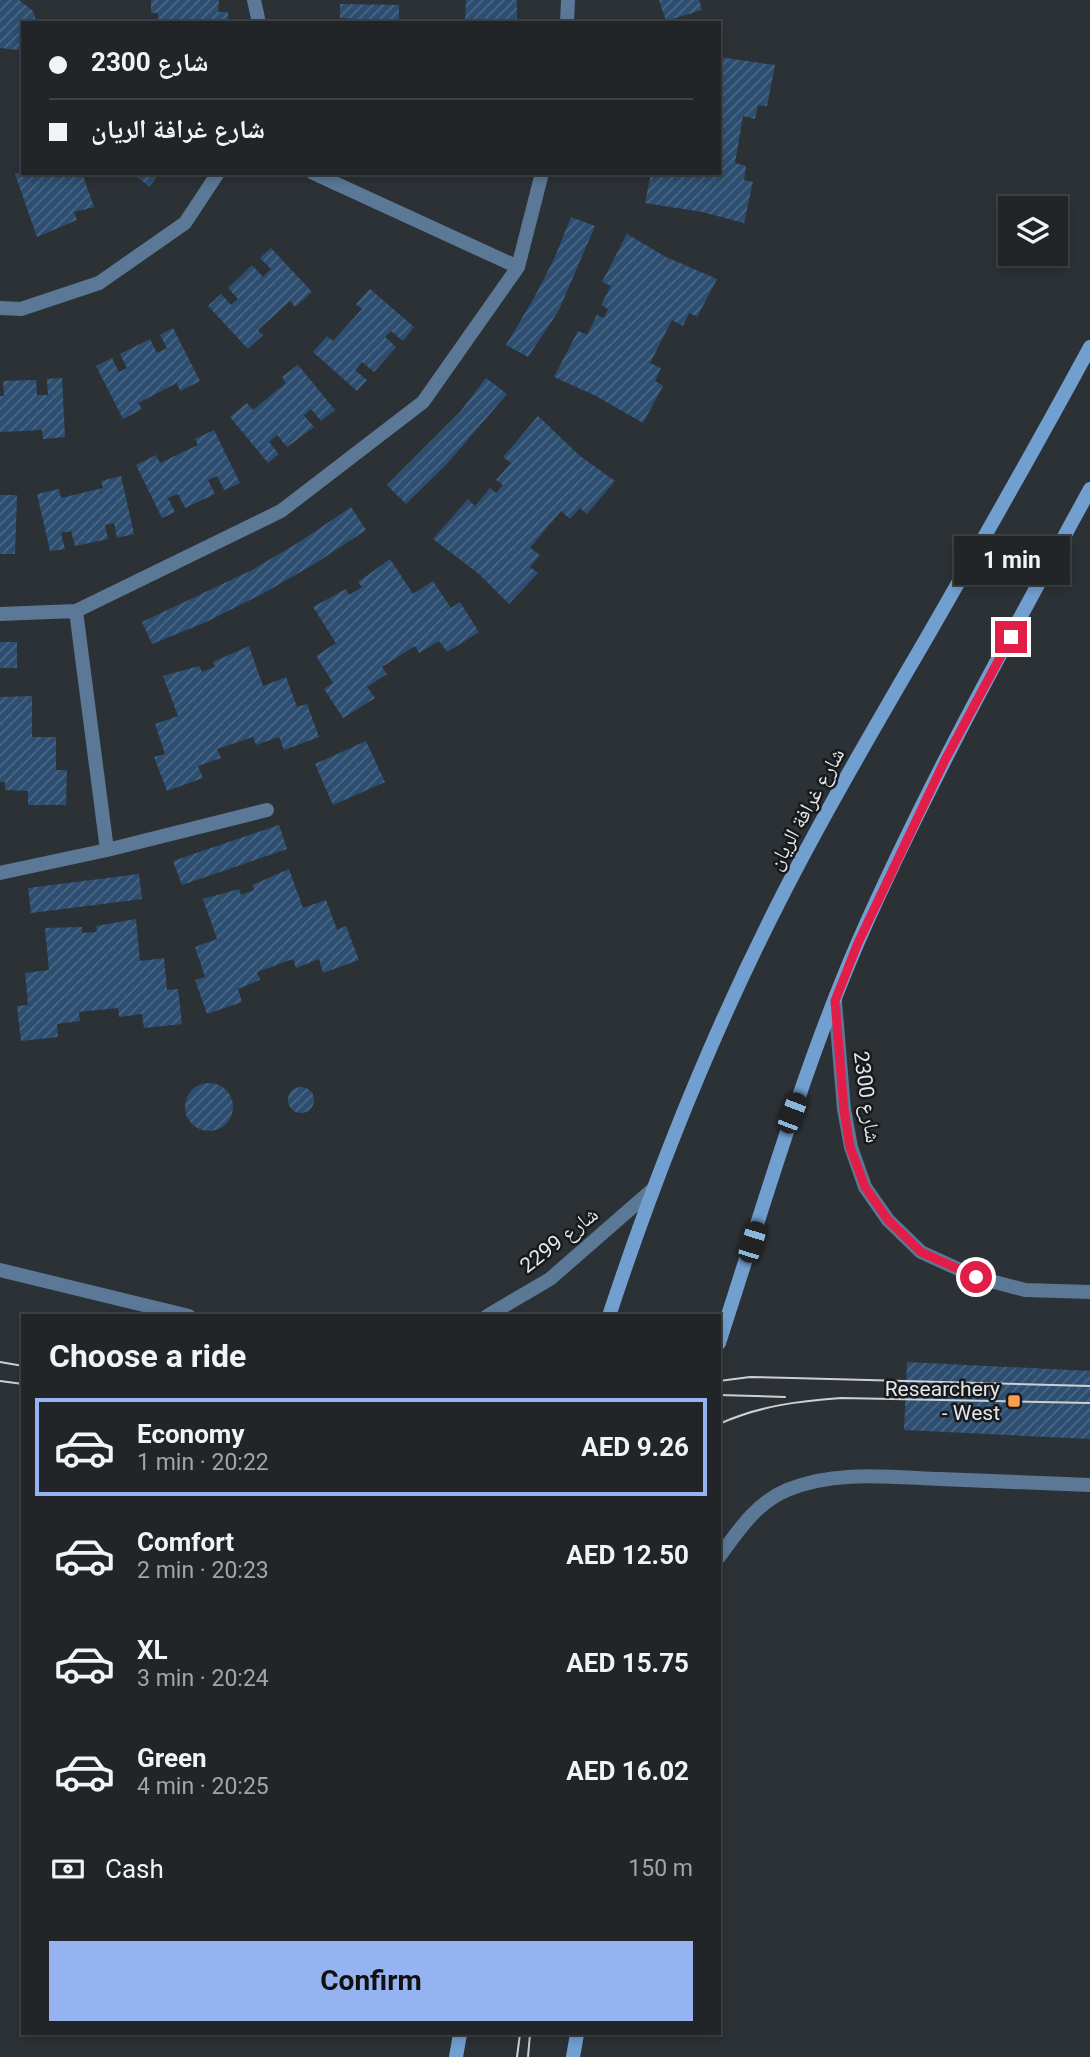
<!DOCTYPE html>
<html lang="en">
<head>
<meta charset="utf-8">
<style>
	:root { --surface:#212528; --page:#2d3134; --text:#f1f3f6; --muted:#a2a5a8; --line:#3e4245; --accent:#95b2f1 }
	body { margin:0; font-family:Roboto,"Noto Naskh Arabic",sans-serif; background:var(--page); color:var(--text); height:100vh; display:flex; flex-direction:column; font-size:26px; white-space:nowrap }
	* { box-sizing:border-box; margin:0 }
	p { font-size:23px; color:var(--muted) }
	.icon { flex:none; width:38px; height:38px; fill:none; stroke:currentColor; stroke-width:2; stroke-linecap:round; stroke-linejoin:round }
	.map { position:relative; flex:1; overflow:hidden }
	.panel { position:absolute; left:21px; top:1314px; width:700px; height:721px; display:flex; flex-direction:column; background:var(--surface); border-radius:0px; box-shadow:0 4px 10px #0003,0 0 0 2px var(--line) }
	.panel>* { flex:none }
	.banner { position:absolute; left:21px; top:21px; width:700px; height:154px; border-radius:0px; box-shadow:0 4px 10px #0003,0 0 0 2px var(--line); display:grid; align-content:center; height:154px; padding:0 28px; background:var(--surface) }
	.fabs { position:absolute; left:998px; top:196px; display:grid; gap:14px }
	.fabs a { display:grid; place-items:center; width:70px; height:70px; border-radius:0px; background:var(--surface); box-shadow:0 4px 10px #0003,0 0 0 2px var(--line); font-size:35px }
	.end { position:absolute; width:32px; height:32px; margin:-16px; border:9px solid #e11d48; background:#fff; box-shadow:0 0 0 4px #fff }
	.from { border-radius:50% }
	.bubble { position:absolute; height:49px; border-radius:0px; background:var(--surface); box-shadow:0 4px 10px #0003,0 0 0 2px var(--line); font-size:23px; font-weight:700; line-height:49px; text-align:center }
	.car { position:absolute; width:21px; height:42px; margin:-21px -10px; border-radius:9px; box-shadow:0 0 5px 2px #0007; background:linear-gradient(#222 24%,#8ab4d8 0 40%,#222 0 76%,#8ab4d8 0 86%,#222 0) }
	.banner b { display:flex; align-items:center; gap:24px; height:66px; font-size:26px }
	.banner b+b { border-top:2px solid var(--line) }
	.banner i { width:18px; height:18px; background:var(--text) }
	ul { padding:0; list-style:none }
	li { display:flex; align-items:center; gap:21px; height:98px; margin:0 14px 10px; padding:0 14px; border:4px solid transparent; border-radius:0px }
	li div { flex:1 }
	li b { display:block; font-size:26px }
	li em { font-style:normal; font-weight:700 }
	li.selected { border-color:var(--accent) }
	li>.icon { width:63px; height:63px; stroke-width:1.5 }
	h2 { padding:0 28px; font-size:32px; line-height:84px }
	.pay { display:flex; align-items:center; gap:18px; height:77px; padding:0 28px; font-size:26px }
	.pay p { margin-inline-start:auto }
	.cta { display:flex; gap:14px; margin-top:auto; padding:14px 28px }
	.cta a { flex:1; height:80px; border-radius:0px; background:var(--accent); color:#111; font-size:28px; font-weight:700; line-height:80px; text-align:center }
	.map>svg:first-child { display:block }
	.building { fill:url(#building-hatch) }
	.lines { fill:none; stroke-linecap:round; stroke-linejoin:round }
	.street { stroke:#5b7896; stroke-width:14 }
	.secondary { stroke:#719fd0; stroke-width:14 }
	.tram { stroke:#ced1d4; stroke-width:2 }
	.route { stroke:#e11d48; stroke-width:9 }
	.poi-dot { fill:#fa9f4e; stroke:#17191b; stroke-width:2.5 }
	.labels { text-anchor:middle; stroke-width:5; stroke-linejoin:round; paint-order:stroke }
	.street-label { font-size:21px; fill:#e4e7ea; stroke:#17191b }
	.poi-label { font-size:21px; fill:#e4e7ea; stroke:#17191b; text-anchor:end }
</style>
</head>
<body>
<div class="map">
<svg width="1090" height="2057" viewBox="0 0 1090 2057">
	<defs>
		<pattern id="building-hatch" width="6" height="6" patternUnits="userSpaceOnUse" patternTransform="scale(1.75)"><rect width="6" height="6" fill="#2d4e70"/><path d="M-1 1l2-2M0 6l6-6M5 7l2-2" fill="none" stroke="#4b6885"/></pattern>
	</defs>
	<rect width="100%" height="100%" fill="#2c3136"/>
	<path class="building" d="M0,0H19L33,11L37,23H23V47L18,50L0,48Z
		M151,0H219L218,12H228V23H158V13H151Z
		M466,0H517V23H465Z
		M659,0H699L702,10L666,21Z
		M340,4L399,5V23H355L356,19L340,18Z
		M719,57L775,65L767,106L758,105L755,119L743,116L735,163L746,166L744,180L753,182L744,223L702,212L645,203L651,173H719Z
		M23,172L82,173L94,207L74,212L77,220L37,237L15,174Z
		M133,173H160L149,187Z
		M571,217L595,226L559,310L528,357L506,345L534,298L555,257Z
		M627,234L666,257L717,279L697,317L689,313L683,326L672,320L650,363L661,368L655,381L663,386L643,423L596,396L554,377L578,331L587,335L597,315L604,318L608,309L601,305L611,286L602,282Z
		M271,248L312,292L295,307L290,301L258,330L263,335L248,349L208,306L221,294L231,305L238,299L228,288L252,265L263,277L271,269L260,258Z
		M370,289L414,327L403,341L391,331L385,337L396,347L374,372L362,362L355,370L367,380L357,391L313,352L327,336L333,341L362,309L356,304Z
		M173,328L200,381L180,391L177,383L138,403L142,409L123,419L96,366L112,358L119,372L127,368L120,354L150,339L157,353L167,348L160,335Z
		M298,365L335,410L321,421L311,409L304,415L314,427L287,447L277,435L269,442L279,454L268,463L230,417L247,403L253,410L286,383L282,377Z
		M62,378L65,437L43,439L42,430L0,432V396H4L3,381L36,380L37,395H48L47,379Z
		M486,378L507,394L446,465L406,504L387,485L460,412Z
		M538,416L580,456L615,481L587,514L580,508L570,519L561,511L530,548L540,555L530,567L538,573L509,604L479,574L433,539L468,499L475,506L490,488L496,493L503,485L496,480L511,463L503,457Z
		M214,430L240,483L224,490L217,476L208,480L215,494L185,508L178,494L168,498L175,512L162,518L136,465L156,455L160,463L198,445L195,439Z
		M121,476L134,534L117,538L114,523L105,525L108,539L75,546L71,531L61,533L65,549L50,551L37,494L59,489L61,498L103,488L101,481Z
		M0,495H17L15,554H0Z
		M351,507L366,530L316,563L264,593L206,622L152,644L142,622L252,570L301,541Z
		M390,559L413,594L433,581L451,608L460,602L479,632L447,652L439,641L419,653L415,646L382,667L387,674L367,687L375,698L343,718L324,689L333,683L316,656L336,643L313,607L346,589L349,595L362,587L358,582Z
		M0,642H17V668H0Z
		M249,646L263,686L286,677L297,707L307,704L319,737L284,750L279,737L256,745L253,737L217,749L221,758L198,766L203,778L167,791L154,757L165,754L155,724L178,716L163,676L199,666L202,672L215,667L213,662Z
		M32,696V737H56V770H67L66,805H28V791L5,790V782H0V697Z
		M366,741L385,782L333,805L315,764Z
		M279,825L287,849L182,885L173,861Z
		M289,869L303,908L326,900L337,930L346,926L359,960L323,973L319,959L296,968L293,959L257,972L260,980L238,989L242,1002L207,1014L195,980L205,977L195,947L217,939L203,899L239,889L241,895L254,890L252,885Z
		M139,874L142,899L31,913L28,888Z
		M136,919L140,961L164,958L167,990L178,989L182,1024L144,1028L142,1014L119,1017L118,1008L79,1012L80,1021L57,1024L58,1037L21,1041L17,1006L28,1005L25,973L49,970L45,928L82,927V933L97,932L96,926Z
		M185 1107a24 24 0 1 1 48 0a24 24 0 1 1-48 0Z
		M288 1100a13 13 0 1 1 26 0a13 13 0 1 1-26 0Z
		M907,1362L1090,1371V1439L904,1430Z"/>
	<g class="lines">
		<path class="street" d="M254,0L259,23
			M567,23L568,0
			M313,173L518,267
			M0,308L21,309L99,283L185,223L218,173
			M76,611L107,850
			M0,614L76,611L281,511L423,402L518,267L542,173
			M0,873L107,850L267,810
			M835,1001L844,1109L851,1147L865,1187L888,1220L921,1252L976,1277L1025,1290L1090,1292
			M0,1270L189,1316
			M487,1316L550,1279L652,1190
			M719,1557C738,1531 756,1503 787,1490C834,1470 890,1477 940,1479C990,1481 1040,1483 1090,1485"/>
		<path class="secondary" d="M609,1316C656,1173 712,1033 781,898C827,808 879,720 930,632C984,538 1038,443 1090,347
			M719,1343C763,1208 802,1072 858,942C926,787 1009,638 1090,489
			M456,2057L460,2034
			M573,2057L577,2034"/>
		<path class="tram" d="M0,1362L23,1366
			M0,1381L23,1384
			M719,1381L750,1377L792,1378L1090,1386
			M719,1395L785,1397
			M719,1424C759,1406 798,1401 841,1398L1090,1403
			M517,2057L520,2034
			M528,2057L530,2034"/>
	</g>
	<g class="lines">
		<path class="route" d="M976,1277L921,1252L888,1220L865,1187L850,1147L844,1110L835,1001L858,943L945,760L1011,637"/>
	</g>
	<rect class="poi-dot" x="1007" y="1394" width="14" height="14" rx="3.5"/>
	<g class="labels">
		<g class="street-label">
			<text transform="translate(806 809) rotate(-61)" y="7">شارع غرافة الريان</text>
			<text transform="translate(867 1097) rotate(82)" y="7">شارع 2300</text>
			<text transform="translate(559 1240) rotate(-38)" y="7">شارع 2299</text>
		</g>
		<g class="poi-label">
			<text x="1000" y="1396">Researchery<tspan x="1000" dy="24">- West</tspan></text>
		</g>
	</g>
</svg>
<div class="fabs">
<a><svg class="icon" aria-label="layers" viewBox="0 0 24 24"><path d="M12 4l9 5-9 5-9-5zM3 14l9 5 9-5"/></svg></a>
</div>
<i class="end from" style="left:976px;top:1277px"></i>
<i class="end" style="left:1011px;top:637px"></i>
<div class="bubble" style="left:954px;top:536px;width:116px">1 min</div>
<i class="car" style="left:792px;top:1113px;rotate:21deg"></i>
<i class="car" style="left:752px;top:1242px;rotate:17deg"></i>
<div class="banner">
<b><i class="from"></i>شارع 2300</b>
<b><i></i>شارع غرافة الريان</b>
</div>
<section class="panel">
<h2>Choose a ride</h2>
<ul>
<li class="selected"><svg class="icon" aria-label="car" viewBox="0 0 24 24"><path d="M5 17H2v-5l4-1 3-4h7l3 4 3 1v5h-3M9 17h6M6 11h13"/><circle cx="7" cy="17" r="2"/><circle cx="17" cy="17" r="2"/></svg><div><b>Economy</b><p>1 min · 20:22</p></div><em>AED 9.26</em></li>
<li><svg class="icon" aria-label="car" viewBox="0 0 24 24"><path d="M5 17H2v-5l4-1 3-4h7l3 4 3 1v5h-3M9 17h6M6 11h13"/><circle cx="7" cy="17" r="2"/><circle cx="17" cy="17" r="2"/></svg><div><b>Comfort</b><p>2 min · 20:23</p></div><em>AED 12.50</em></li>
<li><svg class="icon" aria-label="car" viewBox="0 0 24 24"><path d="M5 17H2v-5l4-1 3-4h7l3 4 3 1v5h-3M9 17h6M6 11h13"/><circle cx="7" cy="17" r="2"/><circle cx="17" cy="17" r="2"/></svg><div><b>XL</b><p>3 min · 20:24</p></div><em>AED 15.75</em></li>
<li><svg class="icon" aria-label="car" viewBox="0 0 24 24"><path d="M5 17H2v-5l4-1 3-4h7l3 4 3 1v5h-3M9 17h6M6 11h13"/><circle cx="7" cy="17" r="2"/><circle cx="17" cy="17" r="2"/></svg><div><b>Green</b><p>4 min · 20:25</p></div><em>AED 16.02</em></li>
</ul>
<div class="pay"><svg class="icon" aria-label="cash" viewBox="0 0 24 24"><path d="M3 7h18v10H3z"/><circle cx="12" cy="12" r="2"/></svg>Cash<p>150 m</p></div>
<div class="cta"><a>Confirm</a></div>
</section>
</div>
</body>
</html>
